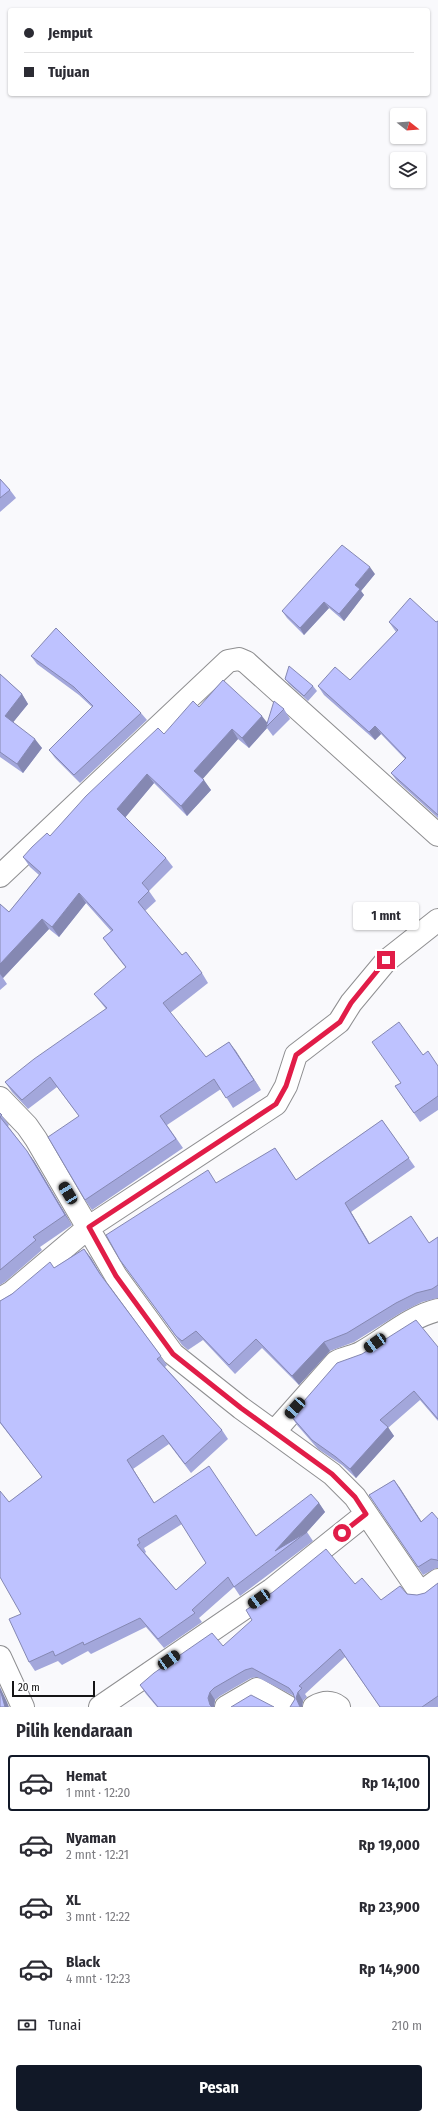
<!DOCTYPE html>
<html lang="id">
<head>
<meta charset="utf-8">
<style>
	:root { --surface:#fff; --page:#f7f7f7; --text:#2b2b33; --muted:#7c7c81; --line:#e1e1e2; --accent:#111827 }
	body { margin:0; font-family:"Fira Sans Condensed",sans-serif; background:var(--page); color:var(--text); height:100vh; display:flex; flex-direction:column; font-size:15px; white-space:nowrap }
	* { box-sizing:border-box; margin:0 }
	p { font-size:13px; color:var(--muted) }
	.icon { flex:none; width:22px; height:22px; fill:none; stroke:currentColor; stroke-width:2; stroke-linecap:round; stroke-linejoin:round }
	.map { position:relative; height:1707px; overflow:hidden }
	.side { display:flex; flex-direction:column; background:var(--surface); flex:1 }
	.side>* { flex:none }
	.guide { position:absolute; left:8px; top:8px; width:422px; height:88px; border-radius:4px; box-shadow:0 1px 3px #0004; display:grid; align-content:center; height:88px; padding:0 16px; background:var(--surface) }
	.needle { width:26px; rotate:107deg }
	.fabs { position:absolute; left:390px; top:108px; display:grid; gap:8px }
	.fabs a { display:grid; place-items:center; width:36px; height:36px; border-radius:4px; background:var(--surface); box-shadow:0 1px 3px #0004; font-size:20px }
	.scale { position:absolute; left:12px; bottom:10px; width:83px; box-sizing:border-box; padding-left:4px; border:2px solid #151516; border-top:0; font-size:11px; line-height:14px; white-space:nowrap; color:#151516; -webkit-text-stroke:3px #fff; paint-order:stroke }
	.end { position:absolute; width:18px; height:18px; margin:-9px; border:5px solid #e11d48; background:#fff; box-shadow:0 0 0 2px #fff }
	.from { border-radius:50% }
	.bubble { position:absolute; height:28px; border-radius:4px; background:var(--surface); box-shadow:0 1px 3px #0004; font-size:13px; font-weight:700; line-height:28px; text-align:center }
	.car { position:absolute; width:12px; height:24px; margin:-12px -6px; border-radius:5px; box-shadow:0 0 3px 1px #0007; background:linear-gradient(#222 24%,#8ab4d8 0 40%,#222 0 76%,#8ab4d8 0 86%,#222 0) }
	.guide b { display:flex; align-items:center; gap:14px; height:38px; font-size:15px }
	.guide b+b { border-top:1px solid var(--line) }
	.guide i { width:10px; height:10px; background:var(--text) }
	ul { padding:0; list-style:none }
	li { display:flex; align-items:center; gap:12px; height:56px; margin:0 8px 6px; padding:0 8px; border:2px solid transparent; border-radius:4px }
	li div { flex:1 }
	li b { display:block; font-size:15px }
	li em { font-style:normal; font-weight:700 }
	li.on { border-color:var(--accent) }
	li>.icon { width:36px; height:36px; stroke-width:1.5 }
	h2 { padding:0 16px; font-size:18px; line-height:48px }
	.pay { display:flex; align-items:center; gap:10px; height:44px; padding:0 16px; font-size:15px }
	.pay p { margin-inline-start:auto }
	.primary-button { display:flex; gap:8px; margin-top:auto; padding:8px 16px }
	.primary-button a { flex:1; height:46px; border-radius:4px; background:var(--accent); color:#fff; font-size:16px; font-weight:700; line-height:46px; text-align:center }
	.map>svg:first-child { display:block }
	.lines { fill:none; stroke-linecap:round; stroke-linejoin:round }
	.minor-casing { stroke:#8f8f91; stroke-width:24 }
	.minor { stroke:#fff; stroke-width:22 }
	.wall { fill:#a3a7db; fill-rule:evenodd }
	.shaded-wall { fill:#8588b2 }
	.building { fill:#bec2ff; stroke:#8588b2; fill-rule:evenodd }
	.route { stroke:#e11d48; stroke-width:5 }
</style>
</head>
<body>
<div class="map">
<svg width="438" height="1707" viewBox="0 0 438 1707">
	<rect width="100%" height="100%" fill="#f9f9fc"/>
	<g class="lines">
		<g class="minor-casing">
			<path id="minor" d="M0,876L228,661L239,659L246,662L438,835
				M0,1098L27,1126L36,1139L116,1276L173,1354L241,1408L332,1474L355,1497L419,1591H423L438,1580
				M0,1299L12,1292L89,1227L276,1104L286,1086L296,1055L339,1022L351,1003L386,961L438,920
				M274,1432L336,1362C345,1357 354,1357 362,1352C387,1338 409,1317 438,1310
				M0,1657L23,1707
				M100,1707L271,1590L366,1514
				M226,1707L257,1689L288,1707
				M314,1707C323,1702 331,1701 339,1707"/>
		</g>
		<use href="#minor" class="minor"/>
	</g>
	<path class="wall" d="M0,479L10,490L16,498L0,512Z
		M375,574L361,591L364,595L344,621L329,608L304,635L287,618L282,611Z
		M438,621V818L397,781L391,773L405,759L381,734L375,740L324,695L318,686L350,680L396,632L389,622H436Z
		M31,656L141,713L147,720L80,783L55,758L49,750L92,707L79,695L37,664Z
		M0,674L22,694L28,704L13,722L42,748L23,773L0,757Z
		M285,679L313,686L317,691L308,701L289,684Z
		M199,707L268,723L284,709L290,719L273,736L267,728L249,748L238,739L202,779L211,790L187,816L154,783L125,817L166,858L173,867L149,891L156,901L145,911L182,955L202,973L208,983L170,1013L206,1057L229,1042L261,1090L233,1108L221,1089L167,1125L183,1148L92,1210L85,1200L79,1116L57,1087L28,1109L12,1092L5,1082L106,1009L94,994L126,968L110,948L103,938L111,931L86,903L59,937L49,929L3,978L7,984L0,990V904L9,912L39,875L30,867L23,857L50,836L164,734Z
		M423,1055L438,1066V1110L420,1122L395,1086L401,1083Z
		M0,1113L9,1125L8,1126L34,1161L72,1225L40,1247L42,1250L5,1282L0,1285Z
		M382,1120L415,1167L351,1212L370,1244L429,1243L438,1237V1298L422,1302L402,1312L354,1342L330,1351L299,1385L262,1348L235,1374L203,1340L188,1350L182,1345L120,1260L217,1183L275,1148L296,1180Z
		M84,1249L91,1258L104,1281L167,1365L165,1367L222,1430L228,1439L191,1473L169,1444L133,1469L154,1503L256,1536L319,1503L325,1512L307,1532L313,1541L240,1596L234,1587L199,1618L202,1622L164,1648L146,1627L91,1654L88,1651L62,1665L58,1661L35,1671L29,1662L21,1614L9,1502L42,1477L0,1423V1301L54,1268ZM182,1524L206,1563L176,1590L145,1553L146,1552L144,1548Z
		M438,1347V1421L420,1400L388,1428L394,1436L356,1478L342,1465L318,1449L297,1425L291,1416Z
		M394,1480L421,1522L438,1519V1568H436L423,1575L369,1495Z
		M438,1583V1707H380L345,1657L305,1694L307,1697L303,1701L302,1707H290L295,1699L294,1696L257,1677L251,1678L220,1696L215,1700L214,1707H157L146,1694L140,1685L355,1584L381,1600L407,1594L417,1595L425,1593Z"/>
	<path class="shaded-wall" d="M370,567L375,574L361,591L364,595L344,621L339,614L355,585Z
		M324,602L329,608L304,635L300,628Z
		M22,694L28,704L11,725L5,716Z
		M262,716L269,725L266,727L267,728L249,748L242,738Z
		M375,726L381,734L375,740L369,732Z
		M232,729L238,739L201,781L194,771Z
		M35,739L42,748L23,773L17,764Z
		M147,774L154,783L124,819L117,809Z
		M204,780L211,790L187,816L181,806Z
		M79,893L86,903L59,937L52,927Z
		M42,919L49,929L3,978L0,974V964Z
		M229,1042L236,1051L261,1090L254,1080Z
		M27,1151L34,1161L72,1225L65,1215Z
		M345,1203L351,1212L375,1253L369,1244Z
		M84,1249L91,1258L106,1283L100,1274Z
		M324,1342L330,1351L299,1385L292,1376Z
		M388,1427L394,1436L356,1478L350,1469Z
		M127,1460L133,1469L160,1512L154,1503Z
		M394,1480L400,1488L427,1530L421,1522Z
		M319,1503L325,1512L307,1532L275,1551Z
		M0,1687L7,1702L9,1707H5L0,1692Z
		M210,1692L215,1700L214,1707H211L210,1705L208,1698Z
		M298,1692L303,1701L302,1707H300L296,1698Z"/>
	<path class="building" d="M0,479L10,490L0,498Z
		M342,545L370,567L355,585L360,589L339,614L324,602L300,628L282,611Z
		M410,598L436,622L438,621V815L391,773L406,758L375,726L369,732L318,686L335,667L350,680L398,630L389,622Z
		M56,628L141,713L74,775L49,750L93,706L74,687L31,656Z
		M289,666L313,686L304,696L285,679Z
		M0,674L22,694L5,716L35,739L17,764L0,752Z
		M223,680L262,716L242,738L232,729L194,771L204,780L181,806L147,774L117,809L166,858L142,883L149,891L138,902L182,955L186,952L202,973L163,1003L206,1057L229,1042L254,1080L226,1098L214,1079L160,1116L176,1139L85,1200L48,1137L79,1116L50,1077L22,1100L5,1082L34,1059L107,1008L94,994L126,967L103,938L113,930L79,893L52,927L42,919L0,964V904L9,912L41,873L23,857L32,847L47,833L50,836L86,796L158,728L164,734L193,701L199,707Z
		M274,701L284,709L266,727Z
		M399,1022L423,1055L428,1051L438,1066V1096L414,1113L395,1086L401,1083L372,1042Z
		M0,1113L2,1115L0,1117L27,1151L65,1215L33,1237L36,1240L0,1270Z
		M382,1120L409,1158L345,1203L369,1244L411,1216L429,1243L438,1237V1285L432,1289L416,1293L396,1303L347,1333L324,1342L292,1376L256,1339L229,1365L196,1331L182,1341L176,1336L120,1260L106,1235L208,1170L216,1183L275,1148L296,1180Z
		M84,1249L100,1274L161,1356L157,1359L222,1430L185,1464L163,1435L127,1460L154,1503L209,1466L256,1536L311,1494L319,1503L275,1551L307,1532L234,1587L228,1577L192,1610L195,1613L158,1639L140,1618L84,1645L83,1642L55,1656L53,1651L29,1662L9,1619L21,1614L0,1577V1491L9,1502L42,1477L0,1422V1301L12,1294L50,1262L54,1268ZM176,1515L206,1563L176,1590L137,1545L140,1543L138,1539Z
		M416,1320L438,1347V1419L414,1391L380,1420L388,1427L350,1469L336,1457L312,1440L291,1416L337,1363L362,1354Z
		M394,1480L421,1522L432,1512L438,1519V1561L437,1560L431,1559L418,1567L369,1495Z
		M326,1549L355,1584L362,1578L381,1600L400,1586L407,1594L417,1595L425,1593L438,1583V1696L422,1707H380L340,1649L299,1686L302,1688L298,1692L296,1698L300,1707H290L295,1699L293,1693L289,1688L252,1668L245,1670L214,1688L210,1692L208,1698L210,1705L212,1707H158L140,1685L154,1673L212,1633L223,1646L252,1620L246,1610L273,1592Z
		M0,1692L1,1693L5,1707H0Z
		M251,1695L274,1707H231Z"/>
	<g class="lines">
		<path class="route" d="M342,1533L366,1514L355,1497L332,1474L241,1408L173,1354L116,1276L89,1227L276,1104L286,1086L296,1055L340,1022L351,1003L386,960"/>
	</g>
</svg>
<div class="fabs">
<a><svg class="needle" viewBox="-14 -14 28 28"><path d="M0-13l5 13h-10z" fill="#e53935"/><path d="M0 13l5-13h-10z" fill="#7c7c81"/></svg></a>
<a><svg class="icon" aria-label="layers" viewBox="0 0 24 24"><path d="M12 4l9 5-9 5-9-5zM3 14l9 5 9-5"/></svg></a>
</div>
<div class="scale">20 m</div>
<i class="end from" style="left:342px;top:1533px"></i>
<i class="end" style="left:386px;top:960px"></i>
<div class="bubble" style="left:353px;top:902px;width:66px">1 mnt</div>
<i class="car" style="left:68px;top:1193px;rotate:329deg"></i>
<i class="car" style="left:375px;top:1343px;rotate:235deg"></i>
<i class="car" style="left:295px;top:1408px;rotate:222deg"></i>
<i class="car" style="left:259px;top:1599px;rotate:235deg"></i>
<i class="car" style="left:169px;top:1660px;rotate:55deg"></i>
<div class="guide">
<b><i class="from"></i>Jemput</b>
<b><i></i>Tujuan</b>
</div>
</div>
<section class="side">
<h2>Pilih kendaraan</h2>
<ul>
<li class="on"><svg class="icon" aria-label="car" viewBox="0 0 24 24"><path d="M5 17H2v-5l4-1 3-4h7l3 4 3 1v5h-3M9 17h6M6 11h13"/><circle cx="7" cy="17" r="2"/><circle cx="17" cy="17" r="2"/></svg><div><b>Hemat</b><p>1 mnt · 12:20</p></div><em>Rp 14,100</em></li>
<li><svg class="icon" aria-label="car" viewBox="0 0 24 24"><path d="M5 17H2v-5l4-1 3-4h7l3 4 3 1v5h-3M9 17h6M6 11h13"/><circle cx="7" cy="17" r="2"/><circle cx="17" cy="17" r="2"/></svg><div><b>Nyaman</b><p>2 mnt · 12:21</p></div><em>Rp 19,000</em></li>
<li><svg class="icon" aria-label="car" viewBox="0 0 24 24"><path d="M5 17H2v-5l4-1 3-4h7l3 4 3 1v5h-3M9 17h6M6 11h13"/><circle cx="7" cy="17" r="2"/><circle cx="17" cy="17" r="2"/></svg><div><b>XL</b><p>3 mnt · 12:22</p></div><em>Rp 23,900</em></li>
<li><svg class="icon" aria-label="car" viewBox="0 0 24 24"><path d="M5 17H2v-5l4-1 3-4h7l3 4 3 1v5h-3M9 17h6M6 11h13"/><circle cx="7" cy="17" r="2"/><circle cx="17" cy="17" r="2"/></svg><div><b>Black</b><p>4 mnt · 12:23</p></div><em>Rp 14,900</em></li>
</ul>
<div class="pay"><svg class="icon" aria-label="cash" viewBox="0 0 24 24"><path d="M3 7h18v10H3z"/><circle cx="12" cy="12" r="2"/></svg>Tunai<p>210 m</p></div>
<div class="primary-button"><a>Pesan</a></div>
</section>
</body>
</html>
